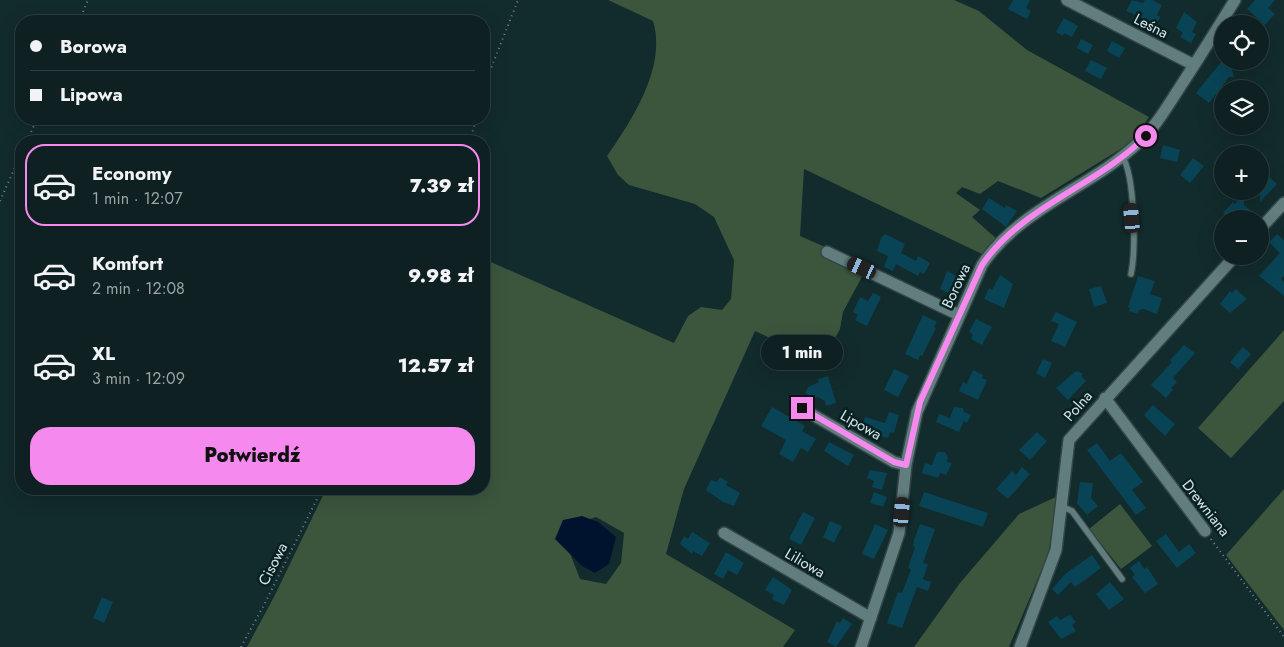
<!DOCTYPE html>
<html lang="pl">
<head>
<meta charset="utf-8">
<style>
	:root { --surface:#0e2021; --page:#1c2d2e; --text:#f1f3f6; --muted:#9ba3a5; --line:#2e3e3f; --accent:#f589ee }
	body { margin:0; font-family:Jost,sans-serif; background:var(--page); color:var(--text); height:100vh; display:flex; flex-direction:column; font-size:19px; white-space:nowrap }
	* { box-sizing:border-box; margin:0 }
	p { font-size:16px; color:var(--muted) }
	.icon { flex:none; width:28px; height:28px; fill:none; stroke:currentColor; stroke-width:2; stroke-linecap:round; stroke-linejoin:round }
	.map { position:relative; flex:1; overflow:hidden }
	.panel { position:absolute; left:15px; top:135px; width:475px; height:360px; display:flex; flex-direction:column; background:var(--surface); border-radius:20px; box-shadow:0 5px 20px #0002,0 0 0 1px var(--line) }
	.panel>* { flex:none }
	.top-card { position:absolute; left:15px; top:15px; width:475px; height:110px; border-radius:20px; box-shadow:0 5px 20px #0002,0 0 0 1px var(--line); display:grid; align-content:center; height:110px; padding:0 15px; background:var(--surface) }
	.tools { position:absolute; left:1214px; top:15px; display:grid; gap:10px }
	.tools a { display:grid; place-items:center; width:55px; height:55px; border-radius:50%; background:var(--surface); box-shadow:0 5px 20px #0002,0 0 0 1px var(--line); font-size:25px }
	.end { position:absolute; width:22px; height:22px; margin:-11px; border:6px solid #f589ee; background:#111; box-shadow:0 0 0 2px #111 }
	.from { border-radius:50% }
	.bubble { position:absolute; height:35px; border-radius:18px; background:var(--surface); box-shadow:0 5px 20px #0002,0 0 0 1px var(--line); font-size:16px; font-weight:800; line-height:35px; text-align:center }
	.car { position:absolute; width:15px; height:30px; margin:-15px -8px; border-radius:6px; box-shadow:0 0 4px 1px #0007; background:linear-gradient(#222 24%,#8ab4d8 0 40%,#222 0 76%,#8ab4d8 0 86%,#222 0) }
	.top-card b { display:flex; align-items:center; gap:18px; height:48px; font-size:19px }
	.top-card b+b { border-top:1px solid var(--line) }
	.top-card i { width:12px; height:12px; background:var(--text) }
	ul { padding:9px 0 0; list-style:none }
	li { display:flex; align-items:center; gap:15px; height:82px; margin:0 10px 8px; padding:0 5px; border:2px solid transparent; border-radius:20px }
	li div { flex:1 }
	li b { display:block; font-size:19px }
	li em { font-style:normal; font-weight:800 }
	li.active { border-color:var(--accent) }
	li>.icon { width:45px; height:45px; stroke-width:1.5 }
	.cta { display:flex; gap:10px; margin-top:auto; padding:10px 15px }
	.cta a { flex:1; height:58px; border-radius:20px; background:var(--accent); color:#111; font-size:20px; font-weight:800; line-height:58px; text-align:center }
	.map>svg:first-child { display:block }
	.green { fill:#3c553d; fill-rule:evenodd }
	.water { fill:#00132e }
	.building { fill:#094456 }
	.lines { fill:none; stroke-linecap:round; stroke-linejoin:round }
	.lane-casing { stroke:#334546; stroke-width:8 }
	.street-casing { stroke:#334546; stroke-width:14 }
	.path { stroke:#708485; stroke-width:2; stroke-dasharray:1 4; stroke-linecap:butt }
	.lane { stroke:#627d7d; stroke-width:5.5 }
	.street { stroke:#627d7d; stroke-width:11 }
	.route { stroke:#f589ee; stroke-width:6 }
	.labels { text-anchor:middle; stroke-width:5; stroke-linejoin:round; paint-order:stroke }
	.street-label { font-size:15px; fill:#d6e4e5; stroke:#082122 }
</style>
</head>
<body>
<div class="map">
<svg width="1284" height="647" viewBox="0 0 1284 647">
	<rect width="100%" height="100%" fill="#122b2c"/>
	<path class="green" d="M608,0H954L979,11L1027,50L1149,117L1132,142L1041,198L998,181L980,194L962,187L956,193L980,210L972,217L998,240L982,254L804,169L800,236L871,267L864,273L843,312L840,329L822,363L755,331L684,489L666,554L795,630L783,647H247L275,595L326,489H484V259L674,343L688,316L701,307L722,310L731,299L734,260L714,217L695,204L629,185L618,175L607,156C632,120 667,67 653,21ZM596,517L624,533L621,563L606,584L580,579L561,530Z
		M1284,330V401L1231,458L1198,428Z
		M1284,489V630L1226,555Z
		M1058,496L1048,555L1009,647H914L960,583L1019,514Z
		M1120,504L1152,546L1121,569L1089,529Z"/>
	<path class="water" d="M582,516L598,522L616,537L609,564L595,573L582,566L555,539L563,520Z"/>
	<path class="building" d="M1013,0H1030L1026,8L1031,11L1027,19L1008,9Z
		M1132,0L1143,3L1145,0H1152L1162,5L1157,15L1160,17L1157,24L1126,11Z
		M1255,0H1275L1268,8L1275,14L1265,25L1247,9Z
		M1184,12L1197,22L1192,32L1196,34L1191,43L1180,37L1183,33L1176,28Z
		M1064,18L1078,26L1072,37L1064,33L1063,36L1056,32Z
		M1081,39L1093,45L1088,54L1077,48Z
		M1112,41L1125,48L1119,58L1107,51Z
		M1091,60L1107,68L1101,79L1085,71Z
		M1222,61H1230L1235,66L1232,70L1234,77H1229L1209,103L1196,93Z
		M1163,145L1180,150L1177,162L1160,158Z
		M1193,158L1204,166L1190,183L1180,175Z
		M1267,175L1277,184L1260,202V182Z
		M989,198L1005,208L1006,205L1017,211L1006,227L982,209Z
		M1239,199L1244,201V205L1251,211L1244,219H1230L1223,213L1233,202L1235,204Z
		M885,234L905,244L901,253L916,261L918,256L930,263L924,274L920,272L918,276L896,264L893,271L884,267L888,256L877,251L881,238Z
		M1277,234L1284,240V276L1281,279L1284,282V296L1259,276L1280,253L1269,242Z
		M947,271L958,277L949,293L940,289Z
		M1000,275L1013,284L1004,308L984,299L989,288L992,290Z
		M1138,276L1155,281L1150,294L1162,298L1157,314L1143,309L1139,310L1138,314L1129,311L1130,308L1128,307Z
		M1101,286L1107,303L1094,307L1089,289Z
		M1236,289L1247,299L1230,313L1220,304L1230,291L1232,293Z
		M873,293L881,297L867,326L855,320L858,315L853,312L860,297L868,301Z
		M1056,312L1077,322L1065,347L1051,341L1059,324L1051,321Z
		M923,315L937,322L934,327L936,328L922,356L920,355L918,360L905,354Z
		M976,319L992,327L982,345L971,339L973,335L969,332Z
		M1184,345L1195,353L1173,378L1177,382L1171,388L1173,390L1166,398L1151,385L1172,362L1170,360Z
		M1243,347L1251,354L1238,369L1230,362Z
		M1043,359L1052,363L1045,378L1036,373Z
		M894,369L909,376L898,397L884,390Z
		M973,370L983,375L982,378L987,380L978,400L959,391L963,382L967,384Z
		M1076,371L1082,373V377L1086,381L1068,400L1056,388Z
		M828,376L836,403L826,406L825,401L818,397L810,400L808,395L805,393L808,387L819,382L818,379Z
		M1153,405L1175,424L1165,436L1144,415Z
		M772,407L805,426L802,431L816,439L808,452L801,448L793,462L779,454L786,440L761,426Z
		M954,407L963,408L964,412L971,415L967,423L964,421L959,432L936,422L939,414L950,418Z
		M889,412L899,415L894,433L890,432L888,438L861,431L865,417L885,423Z
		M1037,432L1047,441L1030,460L1019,450Z
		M829,442L854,455L848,466L824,451Z
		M1097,443L1110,461L1121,453L1143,482L1132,490L1146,508L1136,515L1087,450Z
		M937,452H945L948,457L947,462L952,463L946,475L940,473L938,478L922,473L925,463L932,465Z
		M1022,467L1030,474L1008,499L996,489L1012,471L1016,475Z
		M870,470L887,473L882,490L872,487L874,481L867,478Z
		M720,477L728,482L726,485L740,493L734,506L723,502L706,490L711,480L717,482Z
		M1080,482L1093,483L1091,498L1098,506L1087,515L1077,503Z
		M874,492L887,497L883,507L870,503Z
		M924,492L988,513L983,527L919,506Z
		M803,512L815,518L801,545L789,539Z
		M830,521L842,526L834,543L823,537Z
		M875,524L888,530L874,559L862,554Z
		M920,524L935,529L923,563L928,564L923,579L931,582L928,591L917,587L902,628L887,623L898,592L902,593L911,569L908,568L915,547L913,546L914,540Z
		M692,532L710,543L702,556L693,551L692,554L680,544L684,536L688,539Z
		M1166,534L1179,552L1189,544L1196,553L1177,568L1156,541Z
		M726,552L744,563L737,575L728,570L723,579L714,574Z
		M1092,555L1101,568L1075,587L1071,582L1058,595L1052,589L1065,574Z
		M1139,561L1144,569L1147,567L1158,584L1145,593L1132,577L1135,575L1130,568Z
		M773,577L792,590L784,605L772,599L774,595L765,590Z
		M1110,582L1124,599L1109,610L1096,594Z
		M102,597L113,602L104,623L93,618Z
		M1070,615L1076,622L1072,625L1076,631L1061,639L1048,622L1057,616L1060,620Z
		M843,618L852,624L836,647L827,642L837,621L840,623Z"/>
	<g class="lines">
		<g class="lane-casing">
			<path id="lane" d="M1122,156C1135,175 1136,250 1131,274
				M1061,506L1072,511L1122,579"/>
		</g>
		<g class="street-casing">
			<path id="street" d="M1067,0L1194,65
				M1260,229L1284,203
				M827,252L959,315
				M1105,398L1205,531
				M801,408L894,462L906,465
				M724,533L871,618
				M861,647L899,533L906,465L917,412L982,265C1019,209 1091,187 1137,144C1155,128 1167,107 1180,87C1199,58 1217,29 1235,0
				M1020,647L1056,550L1069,440L1235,256"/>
		</g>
		<path class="path" d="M79,21L88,0
			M484,86L518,0
			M27,141L37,119
			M470,141L476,119
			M0,201L21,154
			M1211,539L1284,637
			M241,647L264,605L322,489"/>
		<use href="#lane" class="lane"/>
		<use href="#street" class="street"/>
	</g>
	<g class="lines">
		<path class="route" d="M802,408L894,462L906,465L920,402L982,265C1022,206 1097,186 1146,136"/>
	</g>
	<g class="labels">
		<g class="street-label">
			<text transform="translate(1151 26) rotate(27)" y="5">Leśna</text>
			<text transform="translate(956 286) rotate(-65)" y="5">Borowa</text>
			<text transform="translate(1078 406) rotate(-49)" y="5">Polna</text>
			<text transform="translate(861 425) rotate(30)" y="5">Lipowa</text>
			<text transform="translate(1206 508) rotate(52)" y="5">Drewniana</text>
			<text transform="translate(805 563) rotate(30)" y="5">Liliowa</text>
			<text transform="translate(273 564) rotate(-63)" y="5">Cisowa</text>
		</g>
	</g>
</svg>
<div class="tools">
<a><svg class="icon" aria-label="locate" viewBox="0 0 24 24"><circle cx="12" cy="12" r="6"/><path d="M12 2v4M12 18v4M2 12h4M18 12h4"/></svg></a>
<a><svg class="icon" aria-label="layers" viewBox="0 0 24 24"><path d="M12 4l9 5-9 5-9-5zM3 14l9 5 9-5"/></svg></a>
<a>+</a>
<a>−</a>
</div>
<i class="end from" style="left:1146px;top:136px"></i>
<i class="end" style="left:802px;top:408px"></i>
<div class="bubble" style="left:761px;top:335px;width:82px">1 min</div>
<i class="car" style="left:1132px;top:218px;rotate:355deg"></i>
<i class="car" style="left:862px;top:268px;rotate:295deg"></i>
<i class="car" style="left:902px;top:512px;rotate:5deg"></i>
<div class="top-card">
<b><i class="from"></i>Borowa</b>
<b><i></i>Lipowa</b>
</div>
<section class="panel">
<ul>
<li class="active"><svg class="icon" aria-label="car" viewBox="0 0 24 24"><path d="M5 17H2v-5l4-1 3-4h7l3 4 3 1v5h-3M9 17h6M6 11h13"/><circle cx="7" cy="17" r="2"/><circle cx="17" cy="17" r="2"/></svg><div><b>Economy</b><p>1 min · 12:07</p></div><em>7.39 zł</em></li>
<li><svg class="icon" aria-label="car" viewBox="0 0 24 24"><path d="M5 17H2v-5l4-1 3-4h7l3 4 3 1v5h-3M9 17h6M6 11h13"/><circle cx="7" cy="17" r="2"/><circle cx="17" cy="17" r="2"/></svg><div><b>Komfort</b><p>2 min · 12:08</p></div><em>9.98 zł</em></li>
<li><svg class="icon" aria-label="car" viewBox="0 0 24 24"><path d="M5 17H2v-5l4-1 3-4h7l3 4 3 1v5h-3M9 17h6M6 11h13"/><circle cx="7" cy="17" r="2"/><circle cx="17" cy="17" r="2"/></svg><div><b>XL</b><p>3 min · 12:09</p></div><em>12.57 zł</em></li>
</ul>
<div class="cta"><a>Potwierdź</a></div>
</section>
</div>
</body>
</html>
